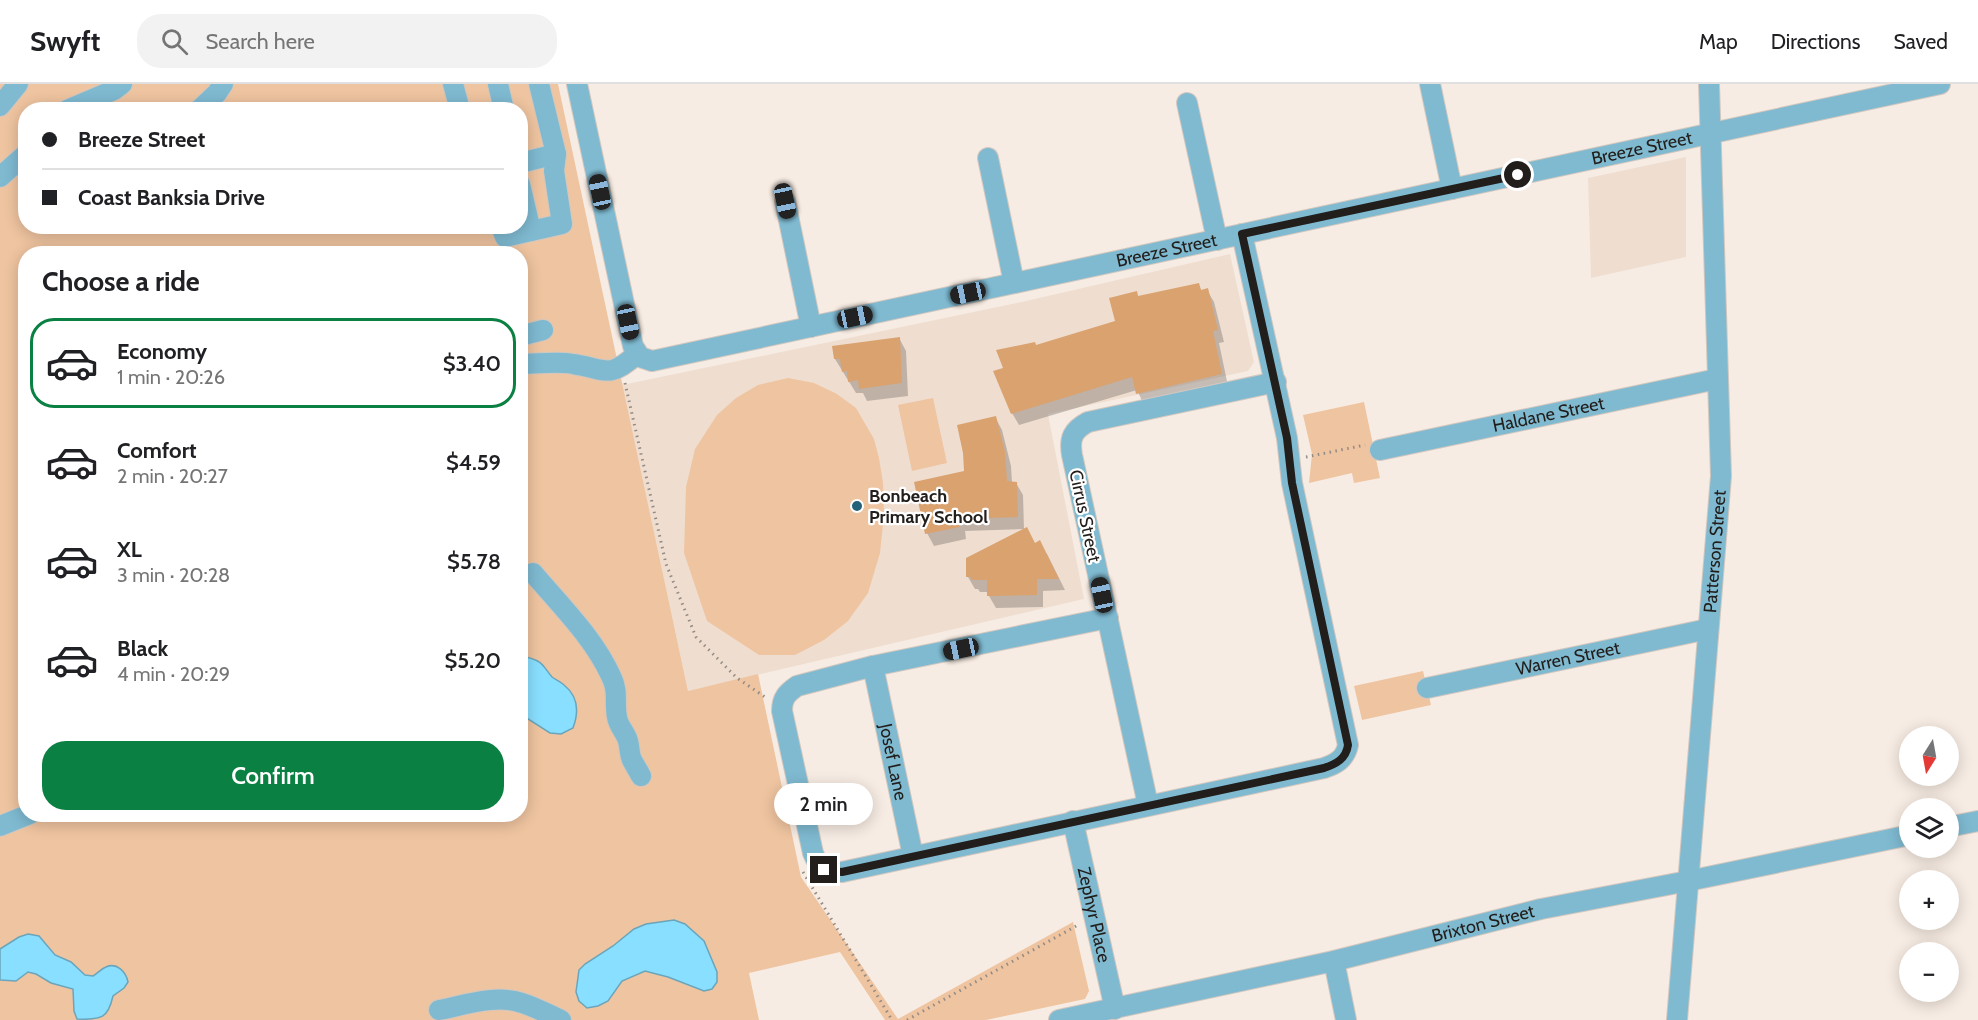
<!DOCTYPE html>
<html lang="en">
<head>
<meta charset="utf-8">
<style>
	:root { --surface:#fff; --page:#f2f2f2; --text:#202124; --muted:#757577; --line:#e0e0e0; --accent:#0b8043 }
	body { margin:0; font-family:Cabin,sans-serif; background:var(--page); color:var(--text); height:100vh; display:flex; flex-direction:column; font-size:22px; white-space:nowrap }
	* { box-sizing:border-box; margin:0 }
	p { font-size:20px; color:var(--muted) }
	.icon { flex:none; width:33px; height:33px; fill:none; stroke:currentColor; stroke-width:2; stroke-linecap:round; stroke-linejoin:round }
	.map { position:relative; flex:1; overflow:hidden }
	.details { position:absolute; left:18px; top:162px; width:510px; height:576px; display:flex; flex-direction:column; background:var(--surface); border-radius:24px; box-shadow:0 3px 15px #0003 }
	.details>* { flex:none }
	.hud { position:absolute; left:18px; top:18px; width:510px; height:132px; border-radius:24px; box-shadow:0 3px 15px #0003; display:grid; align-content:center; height:132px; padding:0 24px; background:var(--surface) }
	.needle { width:39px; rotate:191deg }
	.fabs { position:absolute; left:1899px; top:642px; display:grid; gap:12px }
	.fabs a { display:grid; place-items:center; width:60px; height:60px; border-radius:50%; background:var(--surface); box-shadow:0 3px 15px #0003; font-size:30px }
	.end { position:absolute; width:27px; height:27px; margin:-14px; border:8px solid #221e1b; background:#fff; box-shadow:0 0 0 3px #fff }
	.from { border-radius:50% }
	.bubble { position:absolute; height:42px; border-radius:21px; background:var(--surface); box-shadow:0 3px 15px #0003; font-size:20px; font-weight:600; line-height:42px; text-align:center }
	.car { position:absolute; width:18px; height:36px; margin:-18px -9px; border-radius:8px; box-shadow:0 0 4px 2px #0007; background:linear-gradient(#222 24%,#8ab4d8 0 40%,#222 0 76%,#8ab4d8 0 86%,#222 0) }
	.hud b { display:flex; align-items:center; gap:21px; height:57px; font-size:22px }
	.hud b+b { border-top:2px solid var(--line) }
	.hud i { width:15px; height:15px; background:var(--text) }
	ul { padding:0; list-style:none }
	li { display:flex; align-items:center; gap:18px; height:90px; margin:0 12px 9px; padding:0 12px; border:3px solid transparent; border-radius:24px }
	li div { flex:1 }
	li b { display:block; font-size:22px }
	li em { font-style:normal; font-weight:600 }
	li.current { border-color:var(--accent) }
	li>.icon { width:54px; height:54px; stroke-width:1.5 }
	h2 { padding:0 24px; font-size:27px; line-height:72px }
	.primary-button { display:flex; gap:12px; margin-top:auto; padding:12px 24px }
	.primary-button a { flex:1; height:69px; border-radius:24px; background:var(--accent); color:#fff; font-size:24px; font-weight:600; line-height:69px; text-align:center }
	header { display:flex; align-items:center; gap:36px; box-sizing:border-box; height:84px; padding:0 30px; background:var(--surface); border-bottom:2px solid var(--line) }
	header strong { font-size:28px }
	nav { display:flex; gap:33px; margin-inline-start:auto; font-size:21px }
	.search { width:420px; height:54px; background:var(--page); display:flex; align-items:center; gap:15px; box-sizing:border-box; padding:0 21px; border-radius:24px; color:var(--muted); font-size:22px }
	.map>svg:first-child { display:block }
	.built { fill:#efded0 }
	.green { fill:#efc4a0; fill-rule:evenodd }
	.water { fill:#89dfff; stroke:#6aa5bb; stroke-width:1.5 }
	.shadow { fill:#0003 }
	.building { fill:#daa26f }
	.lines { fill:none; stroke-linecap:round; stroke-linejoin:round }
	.minor-casing { stroke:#d1c7bf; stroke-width:22 }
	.path { stroke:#938b85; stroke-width:3; stroke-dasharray:1.5 4.5; stroke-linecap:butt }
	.minor { stroke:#7fbad1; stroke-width:20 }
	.route { stroke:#221e1b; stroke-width:8 }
	.poi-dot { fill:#236278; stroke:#fff; stroke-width:2 }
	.labels { text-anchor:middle; stroke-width:4.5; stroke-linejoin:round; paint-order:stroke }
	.street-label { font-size:18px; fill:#221e1b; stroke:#fff }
	.poi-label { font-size:18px; font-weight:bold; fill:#221e1b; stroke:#fff; text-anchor:start }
</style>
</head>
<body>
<header>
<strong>Swyft</strong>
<div class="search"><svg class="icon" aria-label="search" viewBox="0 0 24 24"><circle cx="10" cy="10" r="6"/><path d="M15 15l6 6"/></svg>Search here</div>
<nav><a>Map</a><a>Directions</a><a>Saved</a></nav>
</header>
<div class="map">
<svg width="1978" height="936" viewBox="0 0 1978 936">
	<rect width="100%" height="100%" fill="#f7ece3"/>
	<path class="built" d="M1686,73V173L1591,194L1588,94Z
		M1230,170L1254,278L1248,287L1048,330L1084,515L688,607L622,301L1026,217Z"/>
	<path class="green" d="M0,0H558L688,607L758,590L801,793L898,935L1073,838L1089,907L1085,915L986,936H885L840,868L749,889L759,936H0ZM26,26H520V142H26ZM26,170H520V730H26Z
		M788,294L814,299L837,310L856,324L874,355L879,374L883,399L884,430L880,469L868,509L848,537L824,556L795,571H759L707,537L684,469L686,403L695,365L717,331L736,314L758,301Z
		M933,314L947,379L912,387L898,321Z
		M1364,318L1380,394L1354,399L1352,389L1309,399L1312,370L1303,331Z
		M1423,587L1431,621L1362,636L1354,602Z"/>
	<path class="water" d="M526,573C543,577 542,581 552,593C556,596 561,598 564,601C579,613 579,628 573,644L561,650L550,649L528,635L521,625V579Z
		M674,836L685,840L704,857L717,888V898L712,905L704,907L668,893L645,887L622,897L608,917L598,922L587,924L579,917L576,908L579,886L585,880L613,862L634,845L646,840Z
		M28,850L39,852L55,871L71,878L85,891L93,892C98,889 101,885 106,883C117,878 126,888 128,898L124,904L113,912C108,934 102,936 77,935L74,927L73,905L51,899L36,890L28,888L16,897L0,896V865L19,853Z"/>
	<path class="shadow" d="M1198,201L1202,207L1207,206L1214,218L1224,258L1219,259L1228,302L1144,321L1137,306L1019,341L1012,329L1005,285L1036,263L1117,238L1136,209L1139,214Z
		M899,254L906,267L908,312L867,317L863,309H856L835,275Z
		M995,333L1002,346L1011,382L1012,399H1016L1023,411L1024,445L965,447L966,455L934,462L927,449L965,389Z
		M1035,460L1047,470L1065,506L1043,507V523L996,524L989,512V508H980L978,505H975L968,493Z"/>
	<path class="building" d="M1199,199L1201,206L1208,204L1218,246L1213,247L1222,290L1136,310L1132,293L1011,330L993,287L1003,284L996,266L1035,258L1036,261L1115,237L1109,214L1137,207L1138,212Z
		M900,253L902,299L859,305L858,296L848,298L847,287L842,288L840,275H834L832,262Z
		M996,332L1005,368L1007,397L1017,398L1018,433L959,435L960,443L925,450L914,398L964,387L963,369L957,341Z
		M1027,443L1035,459L1040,456L1059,495H1037V511L987,512V496H971V493H966V474Z"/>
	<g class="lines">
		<g class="minor-casing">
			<g id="minor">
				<path d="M453,0L460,26"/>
				<path d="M498,0L504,26"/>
				<path id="s1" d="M577,0L633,262L640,273L652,277L1940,0"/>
				<path d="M1430,0L1452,105"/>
				<path d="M1187,19L1217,156"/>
				<path d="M0,22L18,0"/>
				<path d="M67,26L114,6L122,0"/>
				<path d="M199,26L217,9L223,0"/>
				<path d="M988,74L1014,199"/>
				<path d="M520,79L556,70"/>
				<path d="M0,93L26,70"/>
				<path d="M520,100L531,147"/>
				<path d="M785,117L811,243"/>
				<path d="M501,142L505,153L562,140L554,87L556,70L539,0"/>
				<path d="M520,252L543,246"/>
				<path d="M520,280C538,280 556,277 573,280C606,285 608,296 637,270"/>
				<path id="s2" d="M1380,366L1717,295"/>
				<path d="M533,489C561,522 593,553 611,592C619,608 614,618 617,633C618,641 624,647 627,654C630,661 629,670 632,676C635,682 638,686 641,692"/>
				<path d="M1108,534L873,582L797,602C787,609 782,614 782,627L813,769C819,784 826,788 842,788L1324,684C1336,680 1345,675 1348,661L1292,399L1287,354L1242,150"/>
				<path id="s3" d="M873,582L913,772"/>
				<path id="s4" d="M1427,604L1708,545"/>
				<path d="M1148,721L1072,371C1069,354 1073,346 1088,338L1276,298"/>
				<path id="s5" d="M1073,737L1115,925"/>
				<path d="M0,742L30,730"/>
				<path d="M1948,743L1978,737"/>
				<path d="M1334,877L1346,936"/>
				<path d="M439,926C465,921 496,910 522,919C535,923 548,930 561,936"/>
				<path id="s6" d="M1059,936L1334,877L1541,825L1688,797L1910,751"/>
				<path id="s7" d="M1677,936L1721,392L1709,0"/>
			</g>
		</g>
		<path class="path" d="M625,299L666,480L696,553L737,594L768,615
			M1306,373L1365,361
			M803,788L892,936
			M907,936L1078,841"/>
		<use href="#minor" class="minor"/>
	</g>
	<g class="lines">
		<path class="route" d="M824,786L842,788L1324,684C1336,680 1346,675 1348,661L1292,399L1287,354L1242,150L1518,91"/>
	</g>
	<circle class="poi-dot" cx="857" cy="422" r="6"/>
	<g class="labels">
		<g class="street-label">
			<text dy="6" stroke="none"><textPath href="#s1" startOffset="1306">Breeze Street</textPath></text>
			<text dy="6" stroke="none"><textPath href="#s1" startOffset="820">Breeze Street</textPath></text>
			<text dy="6" stroke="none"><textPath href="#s2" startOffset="172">Haldane Street</textPath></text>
			<text transform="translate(1085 432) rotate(78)" y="6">Cirrus Street</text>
			<text dy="6" stroke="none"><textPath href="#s7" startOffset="470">Patterson Street</textPath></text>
			<text dy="6" stroke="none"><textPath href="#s4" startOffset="144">Warren Street</textPath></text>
			<text dy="6" stroke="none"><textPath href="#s3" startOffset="98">Josef Lane</textPath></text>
			<text dy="6" stroke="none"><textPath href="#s5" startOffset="96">Zephyr Place</textPath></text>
			<text dy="6" stroke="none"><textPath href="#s6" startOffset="435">Brixton Street</textPath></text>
		</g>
		<g class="poi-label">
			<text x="869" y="418">Bonbeach<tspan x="869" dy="21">Primary School</tspan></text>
		</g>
	</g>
</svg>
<div class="fabs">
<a><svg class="needle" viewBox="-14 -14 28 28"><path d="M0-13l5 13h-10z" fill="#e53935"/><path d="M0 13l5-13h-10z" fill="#757577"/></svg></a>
<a><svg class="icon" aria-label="layers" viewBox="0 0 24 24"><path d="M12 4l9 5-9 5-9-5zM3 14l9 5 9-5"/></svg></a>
<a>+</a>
<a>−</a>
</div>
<i class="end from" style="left:1518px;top:91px"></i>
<i class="end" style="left:824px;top:786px"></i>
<div class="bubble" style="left:774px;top:699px;width:99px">2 min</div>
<i class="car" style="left:600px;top:108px;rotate:348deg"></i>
<i class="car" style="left:785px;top:117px;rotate:168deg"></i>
<i class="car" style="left:968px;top:209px;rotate:258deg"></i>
<i class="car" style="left:855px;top:233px;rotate:78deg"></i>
<i class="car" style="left:628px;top:238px;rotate:168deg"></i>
<i class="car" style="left:1102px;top:511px;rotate:348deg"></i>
<i class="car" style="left:961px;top:565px;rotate:258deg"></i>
<div class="hud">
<b><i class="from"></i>Breeze Street</b>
<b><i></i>Coast Banksia Drive</b>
</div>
<section class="details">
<h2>Choose a ride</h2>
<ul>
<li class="current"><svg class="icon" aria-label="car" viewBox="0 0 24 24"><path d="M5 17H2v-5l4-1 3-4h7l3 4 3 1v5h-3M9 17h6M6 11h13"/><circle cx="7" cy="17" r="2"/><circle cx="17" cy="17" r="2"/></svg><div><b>Economy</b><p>1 min · 20:26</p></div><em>$3.40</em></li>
<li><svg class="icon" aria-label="car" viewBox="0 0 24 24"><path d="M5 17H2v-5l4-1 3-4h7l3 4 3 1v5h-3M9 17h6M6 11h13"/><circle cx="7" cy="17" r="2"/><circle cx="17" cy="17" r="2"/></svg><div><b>Comfort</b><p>2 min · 20:27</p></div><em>$4.59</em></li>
<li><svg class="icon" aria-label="car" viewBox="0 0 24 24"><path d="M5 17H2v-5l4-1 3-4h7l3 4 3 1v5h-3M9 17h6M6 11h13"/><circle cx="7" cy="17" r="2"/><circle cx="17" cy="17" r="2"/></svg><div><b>XL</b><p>3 min · 20:28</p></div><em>$5.78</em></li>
<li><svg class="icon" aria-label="car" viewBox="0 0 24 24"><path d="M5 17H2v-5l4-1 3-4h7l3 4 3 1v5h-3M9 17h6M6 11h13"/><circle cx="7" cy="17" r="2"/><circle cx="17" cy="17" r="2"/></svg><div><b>Black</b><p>4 min · 20:29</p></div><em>$5.20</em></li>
</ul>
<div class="primary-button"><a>Confirm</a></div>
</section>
</div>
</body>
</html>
